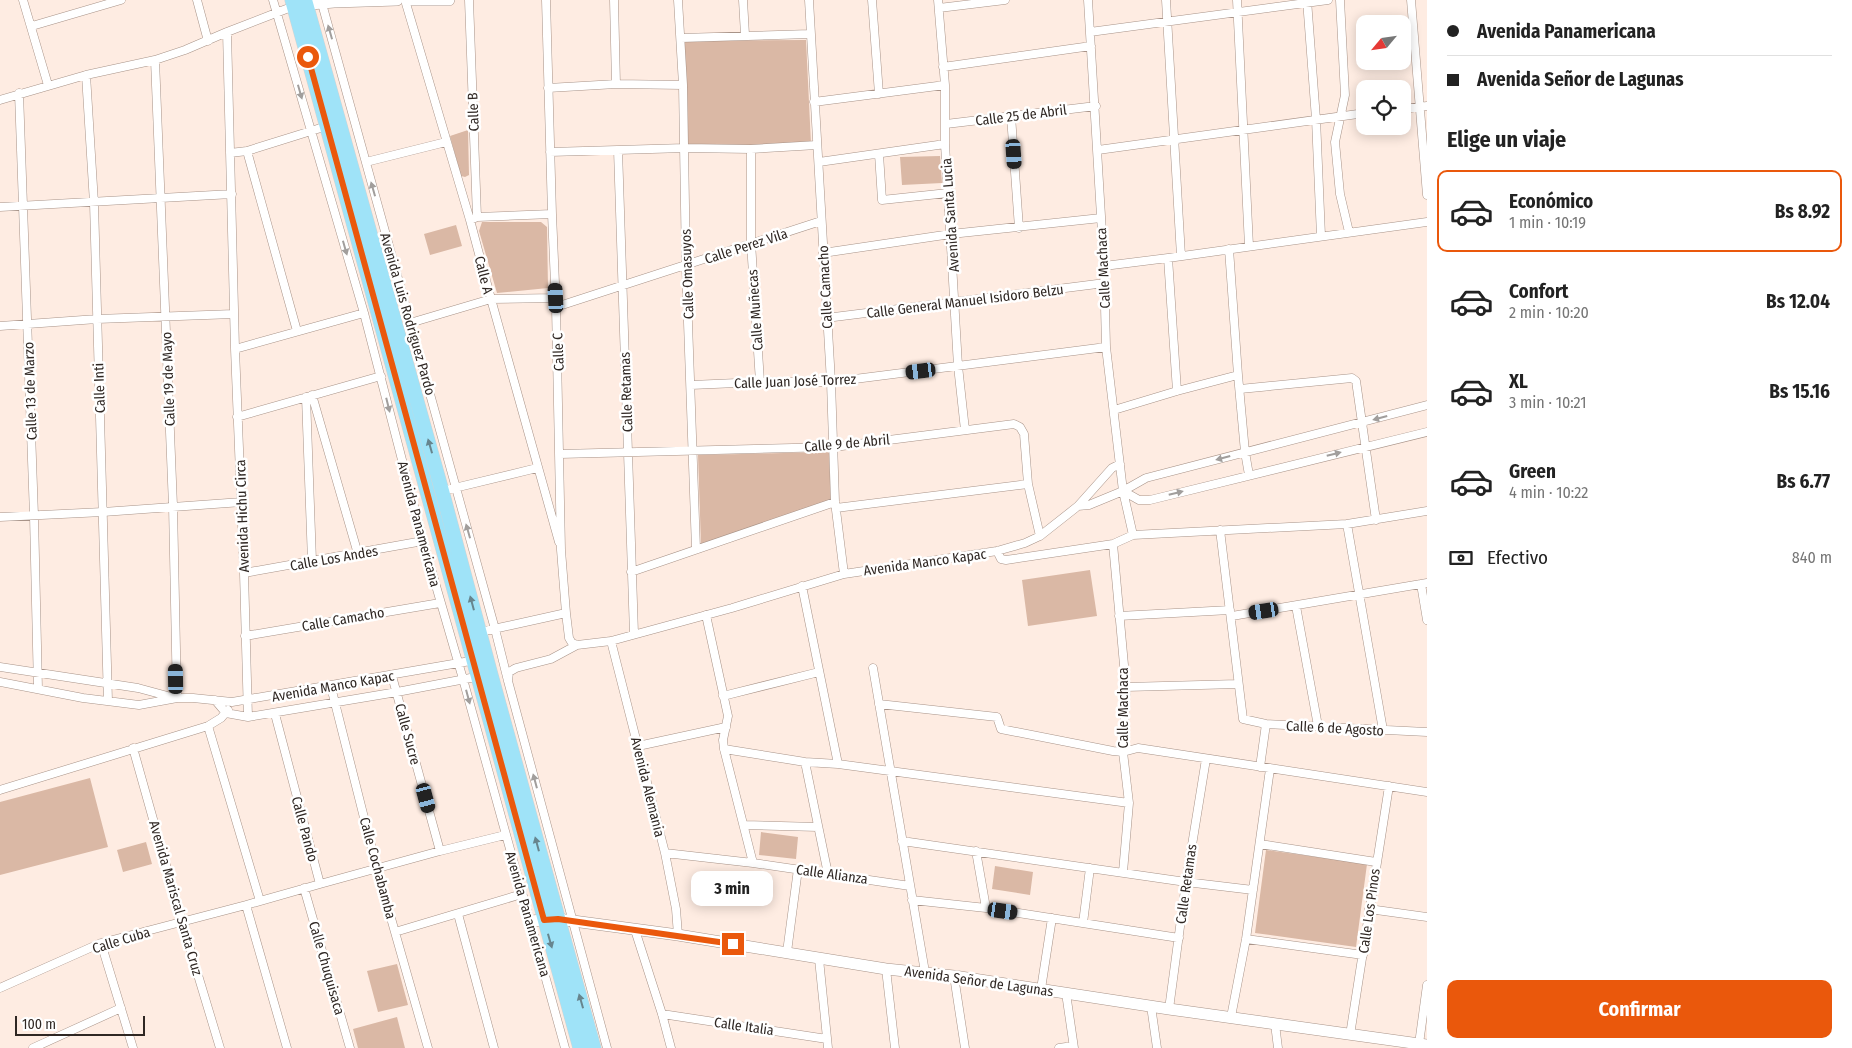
<!DOCTYPE html>
<html lang="es">
<head>
<meta charset="utf-8">
<style>
	:root { --surface:#fff; --page:#f2f2f2; --text:#222; --muted:#767676; --line:#e0e0e0; --accent:#ea580c }
	body { margin:0; font-family:"Fira Sans Condensed",sans-serif; background:var(--page); color:var(--text); height:100vh; display:flex; flex-direction:column; font-size:19px; white-space:nowrap }
	* { box-sizing:border-box; margin:0 }
	p { font-size:16px; color:var(--muted) }
	.icon { flex:none; width:28px; height:28px; fill:none; stroke:currentColor; stroke-width:2; stroke-linecap:round; stroke-linejoin:round }
	.map { position:relative; flex:1; overflow:hidden }
	.side { display:flex; flex-direction:column; background:var(--surface); width:425px }
	.side>* { flex:none }
	.banner { display:grid; align-content:center; height:110px; padding:0 20px; background:var(--surface) }
	.needle { width:32px; rotate:241deg }
	.tools { position:absolute; left:1356px; top:15px; display:grid; gap:10px }
	.tools a { display:grid; place-items:center; width:55px; height:55px; border-radius:10px; background:var(--surface); box-shadow:0 2px 12px #0003; font-size:25px }
	.scale { position:absolute; left:15px; bottom:12px; width:130px; box-sizing:border-box; padding-left:5px; border:2px solid #2f2723; border-top:0; font-size:14px; line-height:18px; white-space:nowrap; color:#2f2723; -webkit-text-stroke:4px #fff; paint-order:stroke }
	.end { position:absolute; width:22px; height:22px; margin:-11px; border:6px solid #ea580c; background:#fff; box-shadow:0 0 0 2px #fff }
	.from { border-radius:50% }
	.bubble { position:absolute; height:35px; border-radius:10px; background:var(--surface); box-shadow:0 2px 12px #0003; font-size:16px; font-weight:700; line-height:35px; text-align:center }
	.car { position:absolute; width:15px; height:30px; margin:-15px -8px; border-radius:6px; box-shadow:0 0 4px 1px #0007; background:linear-gradient(#222 24%,#8ab4d8 0 40%,#222 0 76%,#8ab4d8 0 86%,#222 0) }
	.banner b { display:flex; align-items:center; gap:18px; height:48px; font-size:19px }
	.banner b+b { border-top:1px solid var(--line) }
	.banner i { width:12px; height:12px; background:var(--text) }
	ul { padding:0; list-style:none }
	li { display:flex; align-items:center; gap:15px; height:82px; margin:0 10px 8px; padding:0 10px; border:2px solid transparent; border-radius:10px }
	li div { flex:1 }
	li b { display:block; font-size:19px }
	li em { font-style:normal; font-weight:700 }
	li.current { border-color:var(--accent) }
	li>.icon { width:45px; height:45px; stroke-width:1.5 }
	h2 { padding:0 20px; font-size:22px; line-height:60px }
	.pay { display:flex; align-items:center; gap:12px; height:55px; padding:0 20px; font-size:19px }
	.pay p { margin-inline-start:auto }
	.button { display:flex; gap:10px; margin-top:auto; padding:10px 20px }
	.button a { flex:1; height:58px; border-radius:10px; background:var(--accent); color:#fff; font-size:20px; font-weight:700; line-height:58px; text-align:center }
	main { display:flex; flex:1; min-height:0 }
	.map>svg:first-child { display:block }
	.green { fill:#dab8a5 }
	.lines { fill:none; stroke-linecap:round; stroke-linejoin:round }
	.street-casing { stroke:#a89388; stroke-width:9 }
	.secondary-casing { stroke:#a89388; stroke-width:12 }
	.highway-casing { stroke:#d5d4d3; stroke-width:15 }
	.street { stroke:#fff; stroke-width:8 }
	.secondary { stroke:#fff; stroke-width:11 }
	.highway { stroke:#9fe3f8; stroke-width:14 }
	.oneway { fill:#a19e9c }
	.oneway2 { fill:#67858e }
	.route { stroke:#ea580c; stroke-width:6 }
	.labels { text-anchor:middle; stroke-width:5; stroke-linejoin:round; paint-order:stroke }
	.street-label { font-size:14px; fill:#2f2723; stroke:#fff }
</style>
</head>
<body>
<main>
<div class="map">
<svg width="1427" height="1048" viewBox="0 0 1427 1048">
	<rect width="100%" height="100%" fill="#feece2"/>
	<path class="green" d="M806,40L811,144L688,146L684,41Z
		M468,130L469,175L465,177L461,176L450,136Z
		M940,156L942,183L902,185L900,157Z
		M482,222H541L547,227L548,288L497,293L479,231Z
		M456,225L462,246L430,255L424,234Z
		M829,452L831,501L701,545L698,455Z
		M1090,570L1097,616L1028,626L1022,580Z
		M90,778L108,847L0,875V802Z
		M761,832L798,837L796,859L759,855Z
		M146,842L152,864L123,872L117,850Z
		M1266,850L1367,864L1356,947L1255,933Z
		M995,866L1033,872L1030,895L992,889Z
		M397,964L408,1005L378,1012L367,971Z
		M397,1017L405,1048H358L353,1029Z"/>
	<g class="lines">
		<g class="street-casing">
			<path id="street" d="M23,0L48,85
				M197,0L208,41
				M273,0L364,313L423,541L463,679L565,1048
				M321,0L495,629L508,681
				M405,0L470,220L491,299L559,542
				M469,0L477,217L470,220
				M546,0L552,214L556,307L561,550L566,613
				M614,0L616,84
				M678,0L683,85L686,266L696,549
				M743,0L745,35
				M809,0L831,382L835,502L844,574
				M872,0L879,94
				M938,0L945,85V144L958,366L965,430
				M1088,0L1104,266L1106,347L1123,491L1133,535
				M1166,0L1181,256
				M1237,0L1249,246
				M1307,0L1316,119L1321,236
				M1340,0L1345,95L1335,142L1340,194L1349,232
				M1411,0L1427,195
				M939,8L1005,0
				M32,26L121,0
				M227,32L235,349L244,573L248,717
				M1090,32L1328,0
				M681,38L810,34
				M155,60L173,506L177,698
				M943,67L1091,46
				M86,75L94,203L108,701
				M548,88L616,84L683,85
				M19,93L34,516L38,689
				M0,100L86,75L155,60L185,50L227,32L294,6
				M814,102L945,85
				M1402,109L1427,106
				M1011,116L1019,228
				M946,124L1096,106
				M751,149V243L760,382
				M618,150L634,634
				M1098,150L1365,113
				M247,151L297,331
				M550,152L685,148L751,149L817,145
				M230,153L247,151L327,126
				M879,154L882,200L948,193
				M366,162L446,142
				M819,162L945,144
				M0,207L232,194
				M477,217L552,214
				M1229,249L1238,375L1245,452L1249,475
				M823,253L951,234L1101,218
				M1168,258L1177,391
				M1104,266L1168,258L1427,222
				M556,307L821,221
				M826,318L1105,283
				M410,323L491,299L556,298
				M0,326L97,319L234,314
				M235,349L364,313
				M691,385L760,382H831L1106,347
				M1240,389L1352,378L1356,381L1376,520
				M312,395L358,554
				M306,397L312,561
				M1427,405L1146,478L1123,491L1139,500H1150L1427,432
				M1114,410L1177,391L1238,375
				M237,417L381,376
				M560,454L834,447L1014,424L1020,427L1024,434L1028,484L1040,536
				M442,491L537,468
				M1078,506L1112,468L1120,464
				M836,508L1028,484
				M0,517L103,512L242,502
				M1347,524L1383,730
				M1220,530L1243,719L1266,724L1427,732
				M1113,544L1126,687L1123,752L1129,803L1123,872
				M997,551L1001,559L1006,560L1113,544L1133,535L1347,524L1427,511
				M631,572L835,502
				M244,573L423,541
				M1421,584L1427,620
				M802,586L838,764
				M1296,606L1318,726
				M706,615L728,716L723,740L724,749L753,863
				M1119,616L1230,610
				M1232,616L1427,583
				M480,632L566,613L569,638L572,643L577,645L611,641L732,608L844,574L997,551L1025,543L1040,536L1078,506L1089,505L1123,491
				M245,636L440,603
				M611,641L665,853L676,909L678,935
				M577,645L551,659L516,668L509,672L508,681L607,1048
				M0,667L138,688L175,698
				M873,668L925,972
				M392,676L440,851
				M0,682L83,698L139,705L177,698H193L232,702L476,660
				M331,687L377,869L428,1048
				M1126,687L1238,684
				M723,696L819,672
				M215,700L226,713L248,717L397,692L481,676
				M879,704L997,717L1001,729L1113,751L1123,752L1138,748L1427,792
				M275,714L320,884L246,905L287,1048
				M208,726L260,901
				M638,746L726,727
				M133,748L182,922L220,1048
				M724,749L805,762L838,764L1129,803
				M805,762L828,874
				M1260,767L1266,724
				M0,790L208,726L221,718L228,710
				M744,825L818,827
				M902,841L1186,882L1253,890
				M1260,844L1376,862
				M976,851L986,908
				M665,853L753,863L910,886
				M320,884L440,851L505,835
				M304,888L350,1048
				M912,900L986,908L1179,938
				M1369,909L1427,917
				M458,914L494,1048
				M1083,923L1090,868
				M635,930L662,1014L671,1048
				M395,932L522,894
				M1246,939L1363,955
				M101,943L133,1048
				M787,952L798,869
				M819,959L828,1048
				M886,969L895,1048
				M954,976L965,1048
				M0,988L101,943L246,905
				M1041,989L1052,918
				M1066,993L1074,1048
				M1151,1006L1157,1048
				M1169,1009L1186,882L1206,759
				M662,1014L827,1039
				M1231,1017L1246,939L1270,769
				M1275,1024L1278,1048
				M1350,1035L1389,786
				M1419,1044L1427,985
				M33,1048L121,1008
				M1059,1048L1073,1046"/>
		</g>
		<g class="secondary-casing">
			<path id="secondary" d="M412,0H449
				M299,5L334,2L397,0
				M530,921L558,919L678,935L886,969L954,976L1169,1009L1427,1045"/>
		</g>
		<g class="highway-casing">
			<path id="highway" d="M292,0L580,1048
				M305,0L442,491L491,675L594,1048"/>
		</g>
		<use href="#street" class="street"/>
		<use href="#secondary" class="secondary"/>
		<use href="#highway" class="highway"/>
	</g>
	<defs><path id="oneway-solid" d="M-6-.8H1V-3.2L6.5 0L1 3.2V.8H-6Z" transform="scale(1.25)"/></defs>
	<g class="oneway">
		<use href="#oneway-solid" transform="translate(330 32) rotate(-106)"/>
		<use href="#oneway-solid" transform="translate(300 92) rotate(74)"/>
		<use href="#oneway-solid" transform="translate(373 189) rotate(-106)"/>
		<use href="#oneway-solid" transform="translate(345 248) rotate(74)"/>
		<use href="#oneway-solid" transform="translate(388 405) rotate(76)"/>
		<use href="#oneway-solid" transform="translate(1380 418) rotate(165)"/>
		<use href="#oneway-solid" transform="translate(1334 454) rotate(-14)"/>
		<use href="#oneway-solid" transform="translate(1223 458) rotate(165)"/>
		<use href="#oneway-solid" transform="translate(1176 493) rotate(-14)"/>
		<use href="#oneway-solid" transform="translate(468 531) rotate(-106)"/>
		<use href="#oneway-solid" transform="translate(468 697) rotate(75)"/>
		<use href="#oneway-solid" transform="translate(535 781) rotate(-105)"/>
	</g>
	<g class="oneway2">
		<use href="#oneway-solid" transform="translate(430 446) rotate(-106)"/>
		<use href="#oneway-solid" transform="translate(472 603) rotate(-105)"/>
		<use href="#oneway-solid" transform="translate(537 844) rotate(-105)"/>
		<use href="#oneway-solid" transform="translate(550 941) rotate(74)"/>
		<use href="#oneway-solid" transform="translate(581 1001) rotate(-106)"/>
	</g>
	<g class="lines">
		<path class="route" d="M308,57L544,920L558,919L733,944"/>
	</g>
	<g class="labels">
		<g class="street-label">
			<text transform="translate(473 112) rotate(-92)" y="5">Calle B</text>
			<text transform="translate(1021 115) rotate(-7)" y="5">Calle 25 de Abril</text>
			<text transform="translate(950 215) rotate(-94)" y="5">Avenida Santa Lucia</text>
			<text transform="translate(746 246) rotate(-18)" y="5">Calle Perez Vila</text>
			<text transform="translate(1103 268) rotate(-93)" y="5">Calle Machaca</text>
			<text transform="translate(687 274) rotate(-92)" y="5">Calle Omasuyos</text>
			<text transform="translate(484 275) rotate(76)" y="5">Calle A</text>
			<text transform="translate(825 287) rotate(-93)" y="5">Calle Camacho</text>
			<text transform="translate(965 301) rotate(-7)" y="5">Calle General Manuel Isidoro Belzu</text>
			<text transform="translate(755 310) rotate(-94)" y="5">Calle Muñecas</text>
			<text transform="translate(408 314) rotate(74)" y="5">Avenida Luis Rodriguez Pardo</text>
			<text transform="translate(558 352) rotate(-92)" y="5">Calle C</text>
			<text transform="translate(168 379) rotate(-92)" y="5">Calle 19 de Mayo</text>
			<text transform="translate(795 381) rotate(-2)" y="5">Calle Juan José Torrez</text>
			<text transform="translate(99 388) rotate(-92)" y="5">Calle Inti</text>
			<text transform="translate(30 391) rotate(-92)" y="5">Calle 13 de Marzo</text>
			<text transform="translate(626 392) rotate(-92)" y="5">Calle Retamas</text>
			<text transform="translate(847 443) rotate(-5)" y="5">Calle 9 de Abril</text>
			<text transform="translate(242 516) rotate(-92)" y="5">Avenida Hichu Circa</text>
			<text transform="translate(419 524) rotate(75)" y="5">Avenida Panamericana</text>
			<text transform="translate(334 558) rotate(-10)" y="5">Calle Los Andes</text>
			<text transform="translate(925 562) rotate(-8)" y="5">Avenida Manco Kapac</text>
			<text transform="translate(343 619) rotate(-10)" y="5">Calle Camacho</text>
			<text transform="translate(333 686) rotate(-10)" y="5">Avenida Manco Kapac</text>
			<text transform="translate(1123 708) rotate(-90)" y="5">Calle Machaca</text>
			<text transform="translate(1335 728) rotate(3)" y="5">Calle 6 de Agosto</text>
			<text transform="translate(408 734) rotate(75)" y="5">Calle Sucre</text>
			<text transform="translate(648 787) rotate(76)" y="5">Avenida Alemania</text>
			<text transform="translate(305 829) rotate(75)" y="5">Calle Pando</text>
			<text transform="translate(378 868) rotate(75)" y="5">Calle Cochabamba</text>
			<text transform="translate(832 874) rotate(8)" y="5">Calle Alianza</text>
			<text transform="translate(1186 884) rotate(-82)" y="5">Calle Retamas</text>
			<text transform="translate(176 898) rotate(74)" y="5">Avenida Mariscal Santa Cruz</text>
			<text transform="translate(1369 911) rotate(-82)" y="5">Calle Los Pinos</text>
			<text transform="translate(528 914) rotate(74)" y="5">Avenida Panamericana</text>
			<text transform="translate(121 940) rotate(-17)" y="5">Calle Cuba</text>
			<text transform="translate(327 968) rotate(74)" y="5">Calle Chuquisaca</text>
			<text transform="translate(979 981) rotate(8)" y="5">Avenida Señor de Lagunas</text>
			<text transform="translate(744 1026) rotate(8)" y="5">Calle Italia</text>
		</g>
	</g>
</svg>
<div class="tools">
<a><svg class="needle" viewBox="-14 -14 28 28"><path d="M0-13l5 13h-10z" fill="#e53935"/><path d="M0 13l5-13h-10z" fill="#767676"/></svg></a>
<a><svg class="icon" aria-label="locate" viewBox="0 0 24 24"><circle cx="12" cy="12" r="6"/><path d="M12 2v4M12 18v4M2 12h4M18 12h4"/></svg></a>
</div>
<div class="scale">100 m</div>
<i class="end from" style="left:308px;top:57px"></i>
<i class="end" style="left:733px;top:944px"></i>
<div class="bubble" style="left:691px;top:871px;width:82px">3 min</div>
<i class="car" style="left:1014px;top:154px;rotate:176deg"></i>
<i class="car" style="left:556px;top:298px;rotate:357deg"></i>
<i class="car" style="left:921px;top:371px;rotate:263deg"></i>
<i class="car" style="left:1264px;top:611px;rotate:261deg"></i>
<i class="car" style="left:176px;top:679px;rotate:359deg"></i>
<i class="car" style="left:426px;top:798px;rotate:165deg"></i>
<i class="car" style="left:1003px;top:911px;rotate:98deg"></i>
</div>
<section class="side">
<div class="banner">
<b><i class="from"></i>Avenida Panamericana</b>
<b><i></i>Avenida Señor de Lagunas</b>
</div>
<h2>Elige un viaje</h2>
<ul>
<li class="current"><svg class="icon" aria-label="car" viewBox="0 0 24 24"><path d="M5 17H2v-5l4-1 3-4h7l3 4 3 1v5h-3M9 17h6M6 11h13"/><circle cx="7" cy="17" r="2"/><circle cx="17" cy="17" r="2"/></svg><div><b>Económico</b><p>1 min · 10:19</p></div><em>Bs 8.92</em></li>
<li><svg class="icon" aria-label="car" viewBox="0 0 24 24"><path d="M5 17H2v-5l4-1 3-4h7l3 4 3 1v5h-3M9 17h6M6 11h13"/><circle cx="7" cy="17" r="2"/><circle cx="17" cy="17" r="2"/></svg><div><b>Confort</b><p>2 min · 10:20</p></div><em>Bs 12.04</em></li>
<li><svg class="icon" aria-label="car" viewBox="0 0 24 24"><path d="M5 17H2v-5l4-1 3-4h7l3 4 3 1v5h-3M9 17h6M6 11h13"/><circle cx="7" cy="17" r="2"/><circle cx="17" cy="17" r="2"/></svg><div><b>XL</b><p>3 min · 10:21</p></div><em>Bs 15.16</em></li>
<li><svg class="icon" aria-label="car" viewBox="0 0 24 24"><path d="M5 17H2v-5l4-1 3-4h7l3 4 3 1v5h-3M9 17h6M6 11h13"/><circle cx="7" cy="17" r="2"/><circle cx="17" cy="17" r="2"/></svg><div><b>Green</b><p>4 min · 10:22</p></div><em>Bs 6.77</em></li>
</ul>
<div class="pay"><svg class="icon" aria-label="cash" viewBox="0 0 24 24"><path d="M3 7h18v10H3z"/><circle cx="12" cy="12" r="2"/></svg>Efectivo<p>840 m</p></div>
<div class="button"><a>Confirmar</a></div>
</section>
</main>
</body>
</html>
